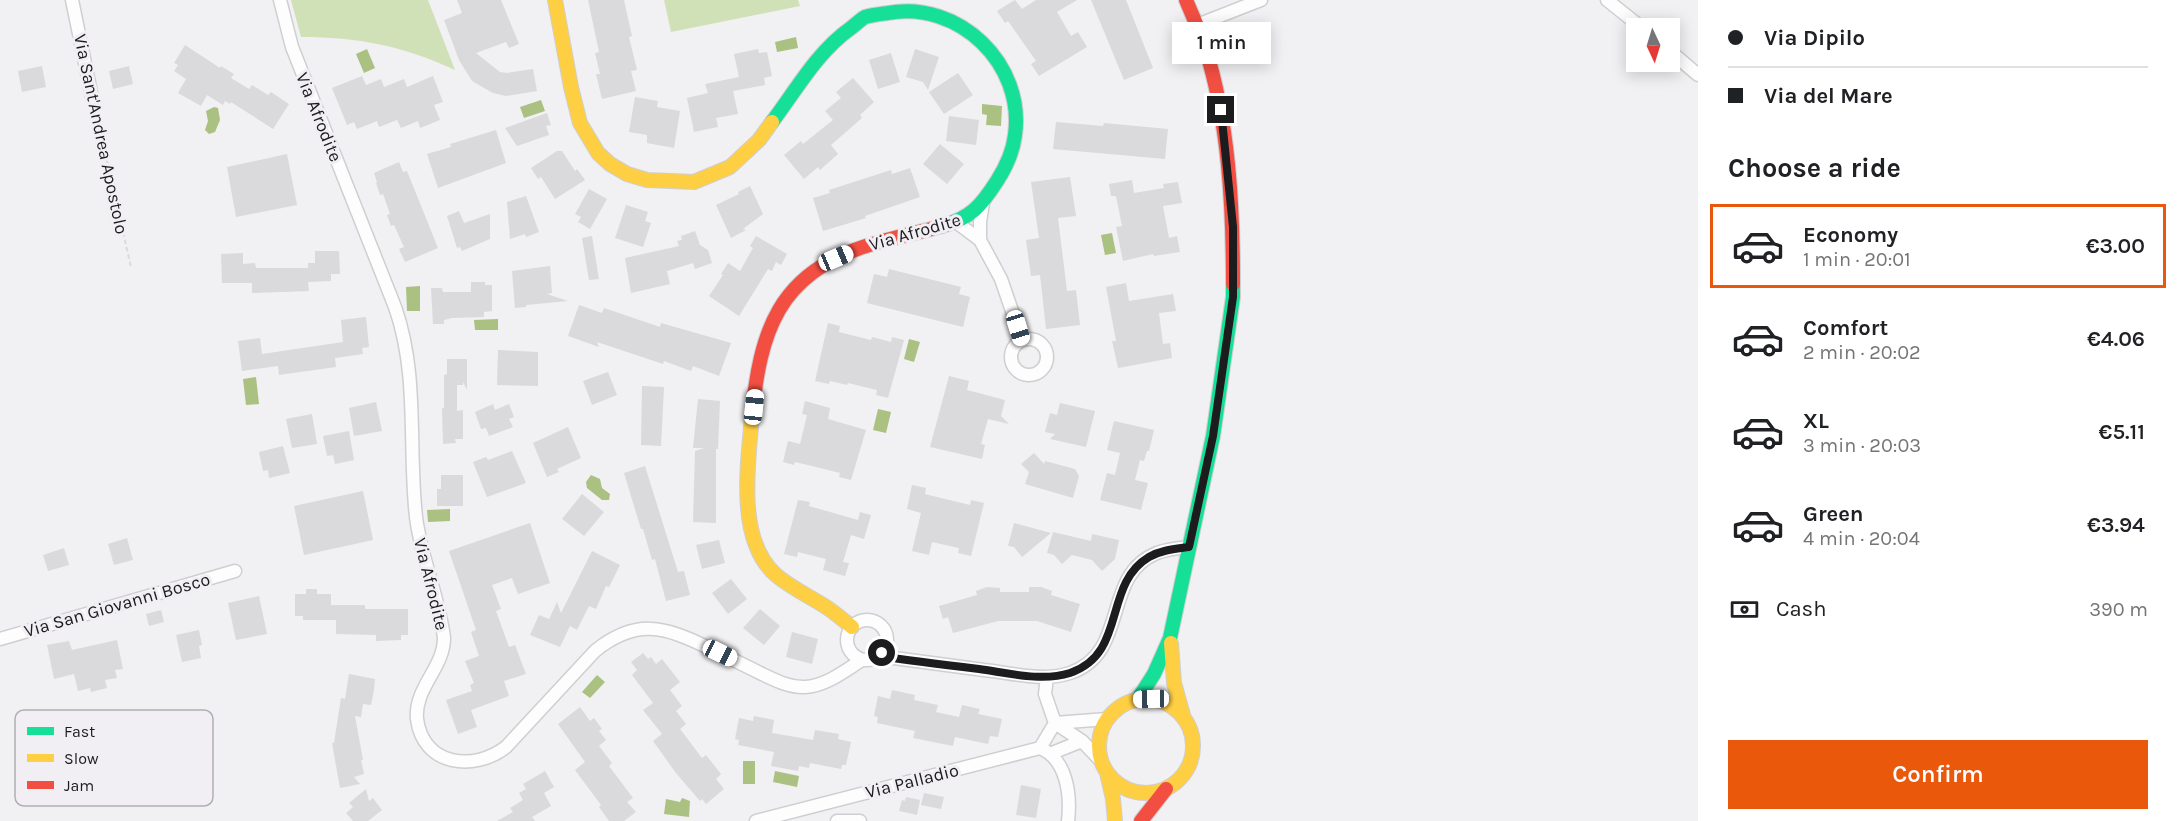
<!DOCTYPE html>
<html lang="en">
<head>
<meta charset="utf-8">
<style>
	:root { --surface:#fff; --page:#f6f6f6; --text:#202124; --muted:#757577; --line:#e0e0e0; --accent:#ea580c }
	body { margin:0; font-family:Karla,sans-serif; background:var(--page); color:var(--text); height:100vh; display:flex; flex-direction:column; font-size:22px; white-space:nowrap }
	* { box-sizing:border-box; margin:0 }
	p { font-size:20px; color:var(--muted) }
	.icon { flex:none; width:33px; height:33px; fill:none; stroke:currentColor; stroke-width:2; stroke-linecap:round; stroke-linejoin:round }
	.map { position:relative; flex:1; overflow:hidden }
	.details { display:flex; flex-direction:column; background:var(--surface); width:480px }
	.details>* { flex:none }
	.hud { display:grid; align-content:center; height:132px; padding:0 30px; background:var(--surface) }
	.needle { width:39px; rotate:176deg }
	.buttons { position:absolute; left:1626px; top:18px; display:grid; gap:12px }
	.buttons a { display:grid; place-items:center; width:54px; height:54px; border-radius:0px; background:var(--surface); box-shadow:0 3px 15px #0003; font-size:30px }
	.end { position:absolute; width:27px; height:27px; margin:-14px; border:8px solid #1c1b1d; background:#fff; box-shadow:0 0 0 3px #fff }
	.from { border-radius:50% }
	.bubble { position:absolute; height:42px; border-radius:0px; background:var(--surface); box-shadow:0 3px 15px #0003; font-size:20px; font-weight:600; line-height:42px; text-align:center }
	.car { position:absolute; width:18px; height:36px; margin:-18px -9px; border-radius:8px; box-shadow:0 0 4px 2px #0007; background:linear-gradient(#fff 24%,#345 0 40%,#fff 0 76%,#345 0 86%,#fff 0) }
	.hud b { display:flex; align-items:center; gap:21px; height:57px; font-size:22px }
	.hud b+b { border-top:2px solid var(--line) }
	.hud i { width:15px; height:15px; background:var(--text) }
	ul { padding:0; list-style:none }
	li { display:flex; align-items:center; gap:18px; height:84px; margin:0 12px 9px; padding:0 18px; border:3px solid transparent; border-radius:0px }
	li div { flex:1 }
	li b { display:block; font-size:22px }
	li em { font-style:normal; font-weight:600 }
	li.selected { border-color:var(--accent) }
	li>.icon { width:54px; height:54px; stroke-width:1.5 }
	h2 { padding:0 30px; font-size:27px; line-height:72px }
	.pay { display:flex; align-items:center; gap:15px; height:66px; padding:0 30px; font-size:22px }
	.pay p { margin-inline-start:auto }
	.action { display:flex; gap:12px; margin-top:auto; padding:12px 30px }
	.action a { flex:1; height:69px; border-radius:0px; background:var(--accent); color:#fff; font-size:24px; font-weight:600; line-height:69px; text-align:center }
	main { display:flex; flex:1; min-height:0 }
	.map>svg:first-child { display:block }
	.green { fill:#d0e1b8 }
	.water { fill:#aac182 }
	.building { fill:#dad9db }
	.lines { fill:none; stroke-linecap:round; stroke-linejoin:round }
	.street-casing { stroke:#cfced0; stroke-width:15 }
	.fast-casing { stroke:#cfced0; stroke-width:16 }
	.slow-casing { stroke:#cfced0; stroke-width:16 }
	.jam-casing { stroke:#cfced0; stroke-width:16 }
	.path { stroke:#dadada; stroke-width:2; stroke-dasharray:4.5 3; stroke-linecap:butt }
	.street { stroke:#fdfdfd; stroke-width:12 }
	.fast { stroke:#16e098; stroke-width:14 }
	.slow { stroke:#ffcf43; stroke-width:14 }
	.jam { stroke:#f24e42; stroke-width:14 }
	.route { stroke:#1c1b1d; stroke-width:8 }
	.labels { text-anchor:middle; stroke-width:6; stroke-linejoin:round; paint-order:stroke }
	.street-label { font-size:18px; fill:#1c1b1d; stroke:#f1eff3 }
	.key { fill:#f1eff3; stroke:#b1afb3; stroke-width:1.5 }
	.key-label { font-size:16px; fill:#1c1b1d }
</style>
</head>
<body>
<main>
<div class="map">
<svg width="1698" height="821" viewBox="0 0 1698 821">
	<rect width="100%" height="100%" fill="#f1f0f2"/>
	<path class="green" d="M291,0H428L455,70C404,46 357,37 301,37Z
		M664,0H798L800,6L671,32Z"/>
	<path class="water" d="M796,37L798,48L777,52L775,42Z
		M367,49L375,68L364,73L356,54Z
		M541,100L545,111L524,118L520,107Z
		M982,104L1002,106L1001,126L986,125L987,115L982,114Z
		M214,107L218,108L220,120L215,132L209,134L205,130L208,121L206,111Z
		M1112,233L1116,253L1105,255L1101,235Z
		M420,286V311H407L406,287Z
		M498,319V330H475L474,320Z
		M909,339L920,342L914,362L904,359Z
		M256,377L259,404L246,405L243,379Z
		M878,409L891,412L886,433L873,430Z
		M591,475L600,479L602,488L610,494L609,500H602L587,488L586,482Z
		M450,509V521L428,522L427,510Z
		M597,675L605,682L590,698L582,692Z
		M743,761H755V784H743Z
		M775,771L799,776L797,787L773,782Z
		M682,798L690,801L689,817L664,814L666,799L680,802Z"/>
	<path class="building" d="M457,0H501L519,44L509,48L506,42L476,53L500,72L507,73L533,69L537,91L506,96L493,93L472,81L459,60L444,20L462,13Z
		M588,0H624L632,36L629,37L637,70L631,71L636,91L602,99L596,74H600L595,53L599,52Z
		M1015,0L1022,9L1036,0H1077L1057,12L1071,36L1078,32L1087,47L1039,76L1031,64L1036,61L1008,21L1005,23L997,11Z
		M1091,0H1126L1153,68L1124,80Z
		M185,45L220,68L221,66L234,74L231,78L249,89L252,85L268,95L271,92L289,104L273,129L231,102L230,104L225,101L223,105L207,95L201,106L178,93L186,79L174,71L178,65L174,63Z
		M758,49L759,53L767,52L772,76L764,78L765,85L733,91L738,114L716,118L718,127L694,132L687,98L708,93L705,84L739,77L734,54Z
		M915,49L939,57L928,90L923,82L906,77Z
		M891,53L900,82L878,89L869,60Z
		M42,66L46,87L22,92L18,71Z
		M129,66L133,84L113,89L109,71Z
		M958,73L973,95L944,114L929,92Z
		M362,76L366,85L381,79L384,87L404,79L407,87L433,76L443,102L434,105L440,120L420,128L418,121L401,128L397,120L379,127L377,121L357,129L354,122L347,125L332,88Z
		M853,78L874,102L860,115L862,118L831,145L838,154L820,170L818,167L804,179L784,155L801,141L803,144L833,120L825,111L841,98L836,92Z
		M635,97L658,101L657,107L680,111L674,148L647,143V135L629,132Z
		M547,113L551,125L546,126L549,135L517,146L505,128Z
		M949,116L979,120L976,145L946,141Z
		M1056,122L1103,126L1104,123L1168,129L1165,159L1053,149Z
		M496,130L506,163L438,188L427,154L451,147L450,144Z
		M940,144L964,164L947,184L923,164Z
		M557,151H562L575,171L577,169L585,180L555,199L541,177L538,179L531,168Z
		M287,154L297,205L236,217L227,167Z
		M399,162L403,172L407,171L438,248L405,262L399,249L404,247L394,225L391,226L387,215L390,214L383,194L380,195L376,183L377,182L374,173Z
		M910,168L920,197L865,216L866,218L823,231L813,198L830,193L829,190L891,170L892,174Z
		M1070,177L1076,216L1058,218L1067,291L1076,290L1080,325L1046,329L1040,275L1031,276L1026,240L1039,238L1031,182Z
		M1132,180L1134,193L1164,188L1163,184L1178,182L1182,203L1163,206L1169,238L1177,236L1180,252L1154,256L1153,254L1123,261L1116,227L1122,226L1116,196H1111L1109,184Z
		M750,186L763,214L743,229L746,230L731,238L716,205L739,194L738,192Z
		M589,189L607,199L590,229L578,222L581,217L575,214Z
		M526,196L539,232L526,237L525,234L510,239L507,202Z
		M626,205L648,212L645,221L651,223L643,247L615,238Z
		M459,211L464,223L490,214V239L462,251L460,247L457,248L447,216Z
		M695,231L700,245L708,250L712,263L695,269L693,263L667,271L670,284L631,293L625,258L679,246L677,241L682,240L681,236Z
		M592,236L599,279L589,280L582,238Z
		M756,236L787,254L781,265L776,262L772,271L768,269L739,316L709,296L723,275L721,274L728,263L740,271L753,248L750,246Z
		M315,251H339L340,274H331V281L308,282L309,291L252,293V283H222L221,254L243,253V264L255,263L256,268H308V263H315Z
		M550,266L552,293L547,294L568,301L526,305V307L515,308L512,271Z
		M889,269L961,287L959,294L970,297L963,327L867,303L874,274L887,277Z
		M471,282H485V285H492V311L484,312V317L452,318L444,320V324H433L431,288H442L443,292H471Z
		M1126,283L1129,301L1173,294L1176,311L1159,313L1163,344L1170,343L1172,358L1118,368L1112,341H1116L1106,287Z
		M579,305L602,313L604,308L660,327L661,323L731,343L719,376L693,366L691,371L664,361L663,364L597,342L599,347L568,336Z
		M366,317L369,347L362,348L363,354L335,358L336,367L279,375L278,366L242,371L238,341L260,338L262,354L343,342L341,320Z
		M828,323L840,326L839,332L871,340L872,337L891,342L892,337L904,340L888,398L876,395L877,390L848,383L847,385L830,381L829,384L815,381Z
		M498,350L538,352V386L497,385Z
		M447,359H467V390L463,382V385H457V411L463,410V439H455L456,443L443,444L442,408H444V375L447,374Z
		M608,372L617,395L592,405L583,381Z
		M949,376L969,381L967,390L1005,400L1001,416L1009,424L988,419L981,444L985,445L982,459L930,447Z
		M642,386L664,387L661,446L641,445Z
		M698,399L720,401L718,449H716V523L693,522L695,451L704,448H693Z
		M805,401L830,408L828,419L866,430L851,480L839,477L840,473L812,466L795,462L794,465L783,462L788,441L800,444L807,415L802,414Z
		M376,402L382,431L354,436L349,408Z
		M1060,403L1095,411L1086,447L1050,439L1055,434L1045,432L1050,413L1057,415Z
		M493,404L495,410L509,404L514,417L509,419L513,427L489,436L486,428L481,429L475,412Z
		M312,414L317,444L292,448L286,419Z
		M1114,421L1154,430L1149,451H1147L1144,461L1140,460L1135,480L1148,483L1141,510L1100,500L1107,473L1115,475L1120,453L1107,450Z
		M568,427L581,458L557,469L559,472L547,477L533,443Z
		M349,431L354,460L335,464L333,455L327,456L323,436Z
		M283,446L290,473L269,478L268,470L263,471L259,452Z
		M512,451L526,483L487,497L473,462L486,457L488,460Z
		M1034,453L1044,464L1045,461L1075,469L1079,476L1073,498L1025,484L1029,472L1021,464Z
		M645,466L678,572L684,571L690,595L666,601L655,559L652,560L643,529H641L624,473Z
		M441,475H463V506H437V489H441Z
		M912,485L926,488L925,494L941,498L970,505L971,500L984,503L971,556L958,553L959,548L932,542L929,555L912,551L921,513L907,509Z
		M363,491L373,540L304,555L294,506Z
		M582,494L604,512L584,536L562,519Z
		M798,500L810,502L809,506L858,520L860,512L871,515L864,539L851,535L843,562L849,563L845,576L823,570L826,559L798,552L797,557L784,554Z
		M530,523L550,583L518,594L512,578L492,585L501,609L496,611L509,647L515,645L526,674L504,681L509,696L471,710L477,727L458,734L446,700L472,691L470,685L474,683L465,661L479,656L471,632L476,630L449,551Z
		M1014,523L1051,533L1022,557L1014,547L1008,546Z
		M1053,532L1091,541L1092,534L1119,540L1115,559L1102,571L1092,560L1072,555L1062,564L1054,555L1047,553Z
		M127,538L133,560L114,565L108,544Z
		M719,540L725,563L702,569L696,545Z
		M64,548L69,565L48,571L43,555Z
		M592,551L620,565L609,587L606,586L596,609L589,606L577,630L570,626L560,647L530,635L539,615L549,619L557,602L561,613Z
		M731,579L747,599L728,614L712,593Z
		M987,587L1000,588V592H1029V587H1041L1052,591L1051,595L1080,604L1071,632L1037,621H998L953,633L948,617L943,619L939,606L977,595L976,591Z
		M306,589H317V594H331V605H365V609H408V635H401V640L376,641V635L336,634V620H303V616H295V594H306Z
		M259,596L267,634L236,640L228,603Z
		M760,609L780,626L764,645L743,628Z
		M161,610L164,622L149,626L146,614Z
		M199,630L202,645L199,646L201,658L182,662L176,635Z
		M792,632L818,639L812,664L786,657Z
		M117,640L123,669L115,670L117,678L105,680L107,688L91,692L90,688L78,691L74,674L54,679L47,645L69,641L72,650Z
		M643,653L648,659L651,657L656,664L662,659L680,682L670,690L682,706L676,711L686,724L680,729L702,758L706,755L721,774L716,779L724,789L706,804L702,799L700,801L676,773L653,741L662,734L643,710L653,703L632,675L637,670L631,662Z
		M349,674L375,679L374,690L371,705L363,704L361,717L355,716L363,760H361L364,774L354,777L360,784L340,788L332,743H334L341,698L345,699Z
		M892,690L915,695L914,700L938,705L936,712L959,717L962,705L980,709L978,714L1002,719L998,737L990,736L988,744L955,737L953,746L913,738L915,731L877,723L878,717L874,716L878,696L890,699Z
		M580,707L590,721L594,718L602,729L599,731L606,740L599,746L612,763L609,766L633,798L627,802L636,812L624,821H609L599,807L601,805L575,770L585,762L558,724Z
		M754,716L774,720L772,733L813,740L815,730L839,734L838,739L851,742L846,765H842L841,769L810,763L809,768L799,766L798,771L771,766L774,752L738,745L739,740L735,739L739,718L753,721Z
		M545,771L554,787L544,793L551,806L532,817L535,821H497L513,812L510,808L523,800L519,793L526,789L523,784Z
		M1021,785L1041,789L1036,818L1016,815Z
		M366,789L369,801L373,798L382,810L368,821H353L346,813L353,807L349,803Z
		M924,793L944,797L941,809L921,805Z
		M906,797L920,800L917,815L899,811L902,800L905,801Z"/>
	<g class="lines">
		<g class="street-casing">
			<path id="street" d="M72,0L92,97
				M280,0L292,47L395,307C419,375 408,446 416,517C421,558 439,597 444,638C444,668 414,688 417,719C423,766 474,772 506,747L595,651C636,618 664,626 709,648C726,656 744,665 762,674C775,680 790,688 805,687C826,686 846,670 862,660
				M1607,0L1642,28
				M1197,25L1261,0
				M1670,51L1698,75
				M956,222L980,240V222L983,203
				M980,240L1001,279L1022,340
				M1011 357a18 18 0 1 1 36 0a18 18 0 1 1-36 0Z
				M847 640a20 20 0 1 1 40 0a20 20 0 1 1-40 0Z
				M0,639L235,571
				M879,656C914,661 949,665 984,670C1012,673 1043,682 1070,673C1130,653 1101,575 1157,553C1167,549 1178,548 1189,547
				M1047,677L1045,694L1055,723L1082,741L1102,762
				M1055,723L1107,719
				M1040,748C1067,759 1071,795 1068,821
				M1052,753L1082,741
				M756,821L1040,748L1055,723
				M837,821H860"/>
		</g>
		<g class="fast-casing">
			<path id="fast" d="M772,122C797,89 817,52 851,28C855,25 860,20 865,17C872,15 881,14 888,13C959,0 1025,64 1015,135C1013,152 1006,167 997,181C981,206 971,218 942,226
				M1138,699L1154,674L1170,638L1213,436L1233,297V284"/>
		</g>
		<g class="slow-casing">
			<path id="slow" d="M555,0L571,87L580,123L598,153L610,164L627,174L647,180L694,182L730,167L759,140L772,122
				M752,416C748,464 736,540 776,575C790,587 807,595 823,605C833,611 842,619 852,627
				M1171,643L1174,683L1183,715
				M1099 746a47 47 0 1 1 94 0a47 47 0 1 1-94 0Z
				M1107,773L1113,799L1115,821"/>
		</g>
		<g class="jam-casing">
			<path id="jam" d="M1186,0C1192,15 1200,31 1205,47C1229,123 1233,206 1233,284
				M752,416C760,332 778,274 866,246C891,238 917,233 942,226
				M1141,821L1166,789"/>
		</g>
		<path class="path" d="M95,108L131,267"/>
		<use href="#street" class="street"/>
		<use href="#fast" class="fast"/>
		<use href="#slow" class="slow"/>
		<use href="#jam" class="jam"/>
	</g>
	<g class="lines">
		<path class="route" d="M882,653L879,656C913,661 946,665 979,669C1008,673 1042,682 1070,673C1128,653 1102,585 1149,557C1161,550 1175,549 1189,547L1213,436L1233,297V227L1221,110"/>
	</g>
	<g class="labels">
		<g class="street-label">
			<text transform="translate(319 117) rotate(68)" y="6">Via Afrodite</text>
			<text transform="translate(101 134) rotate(78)" y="6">Via Sant'Andrea Apostolo</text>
			<text transform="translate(915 232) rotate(-16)" y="6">Via Afrodite</text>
			<text transform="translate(431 584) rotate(76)" y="6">Via Afrodite</text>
			<text transform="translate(117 605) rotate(-16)" y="6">Via San Giovanni Bosco</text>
			<text transform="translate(912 781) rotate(-14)" y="6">Via Palladio</text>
		</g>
	</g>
	<rect x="15" y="710" width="198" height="96" rx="9" class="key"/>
	<rect x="27" y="727" width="27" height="8" fill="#16e098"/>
	<rect x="27" y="754" width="27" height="8" fill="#ffcf43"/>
	<rect x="27" y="781" width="27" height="8" fill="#f24e42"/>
	<g class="key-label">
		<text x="64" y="737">Fast</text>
		<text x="64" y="764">Slow</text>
		<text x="64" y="791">Jam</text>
	</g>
</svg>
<div class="buttons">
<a><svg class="needle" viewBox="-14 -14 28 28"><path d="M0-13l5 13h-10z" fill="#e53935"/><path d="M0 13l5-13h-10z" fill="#757577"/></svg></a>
</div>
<i class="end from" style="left:882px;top:653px"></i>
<i class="end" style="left:1221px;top:110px"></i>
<div class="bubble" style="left:1172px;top:22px;width:99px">1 min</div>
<i class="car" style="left:836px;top:258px;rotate:67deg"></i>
<i class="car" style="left:1018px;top:328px;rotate:163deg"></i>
<i class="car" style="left:754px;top:407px;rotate:6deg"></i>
<i class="car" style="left:720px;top:653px;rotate:116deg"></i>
<i class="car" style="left:1151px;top:699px;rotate:269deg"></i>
</div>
<section class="details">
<div class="hud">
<b><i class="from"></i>Via Dipilo</b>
<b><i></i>Via del Mare</b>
</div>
<h2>Choose a ride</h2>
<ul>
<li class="selected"><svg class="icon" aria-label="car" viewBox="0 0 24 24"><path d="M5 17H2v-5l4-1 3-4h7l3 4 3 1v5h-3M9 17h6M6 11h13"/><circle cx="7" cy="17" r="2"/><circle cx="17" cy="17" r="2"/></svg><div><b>Economy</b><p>1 min · 20:01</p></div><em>€3.00</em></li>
<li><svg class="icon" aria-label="car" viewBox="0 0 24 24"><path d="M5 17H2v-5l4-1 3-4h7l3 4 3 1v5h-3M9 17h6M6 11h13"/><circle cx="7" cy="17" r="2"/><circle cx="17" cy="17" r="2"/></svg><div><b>Comfort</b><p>2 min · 20:02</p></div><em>€4.06</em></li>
<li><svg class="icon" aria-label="car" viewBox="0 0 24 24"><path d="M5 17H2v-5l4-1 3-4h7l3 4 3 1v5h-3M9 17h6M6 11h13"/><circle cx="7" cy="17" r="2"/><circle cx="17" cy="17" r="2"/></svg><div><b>XL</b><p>3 min · 20:03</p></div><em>€5.11</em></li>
<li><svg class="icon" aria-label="car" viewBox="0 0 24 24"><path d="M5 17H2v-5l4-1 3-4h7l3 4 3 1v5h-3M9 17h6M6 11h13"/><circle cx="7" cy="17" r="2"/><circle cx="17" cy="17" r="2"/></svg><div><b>Green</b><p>4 min · 20:04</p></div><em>€3.94</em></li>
</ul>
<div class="pay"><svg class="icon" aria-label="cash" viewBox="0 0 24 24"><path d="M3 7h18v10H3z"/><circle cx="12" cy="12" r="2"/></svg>Cash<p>390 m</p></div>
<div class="action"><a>Confirm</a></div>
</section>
</main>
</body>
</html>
